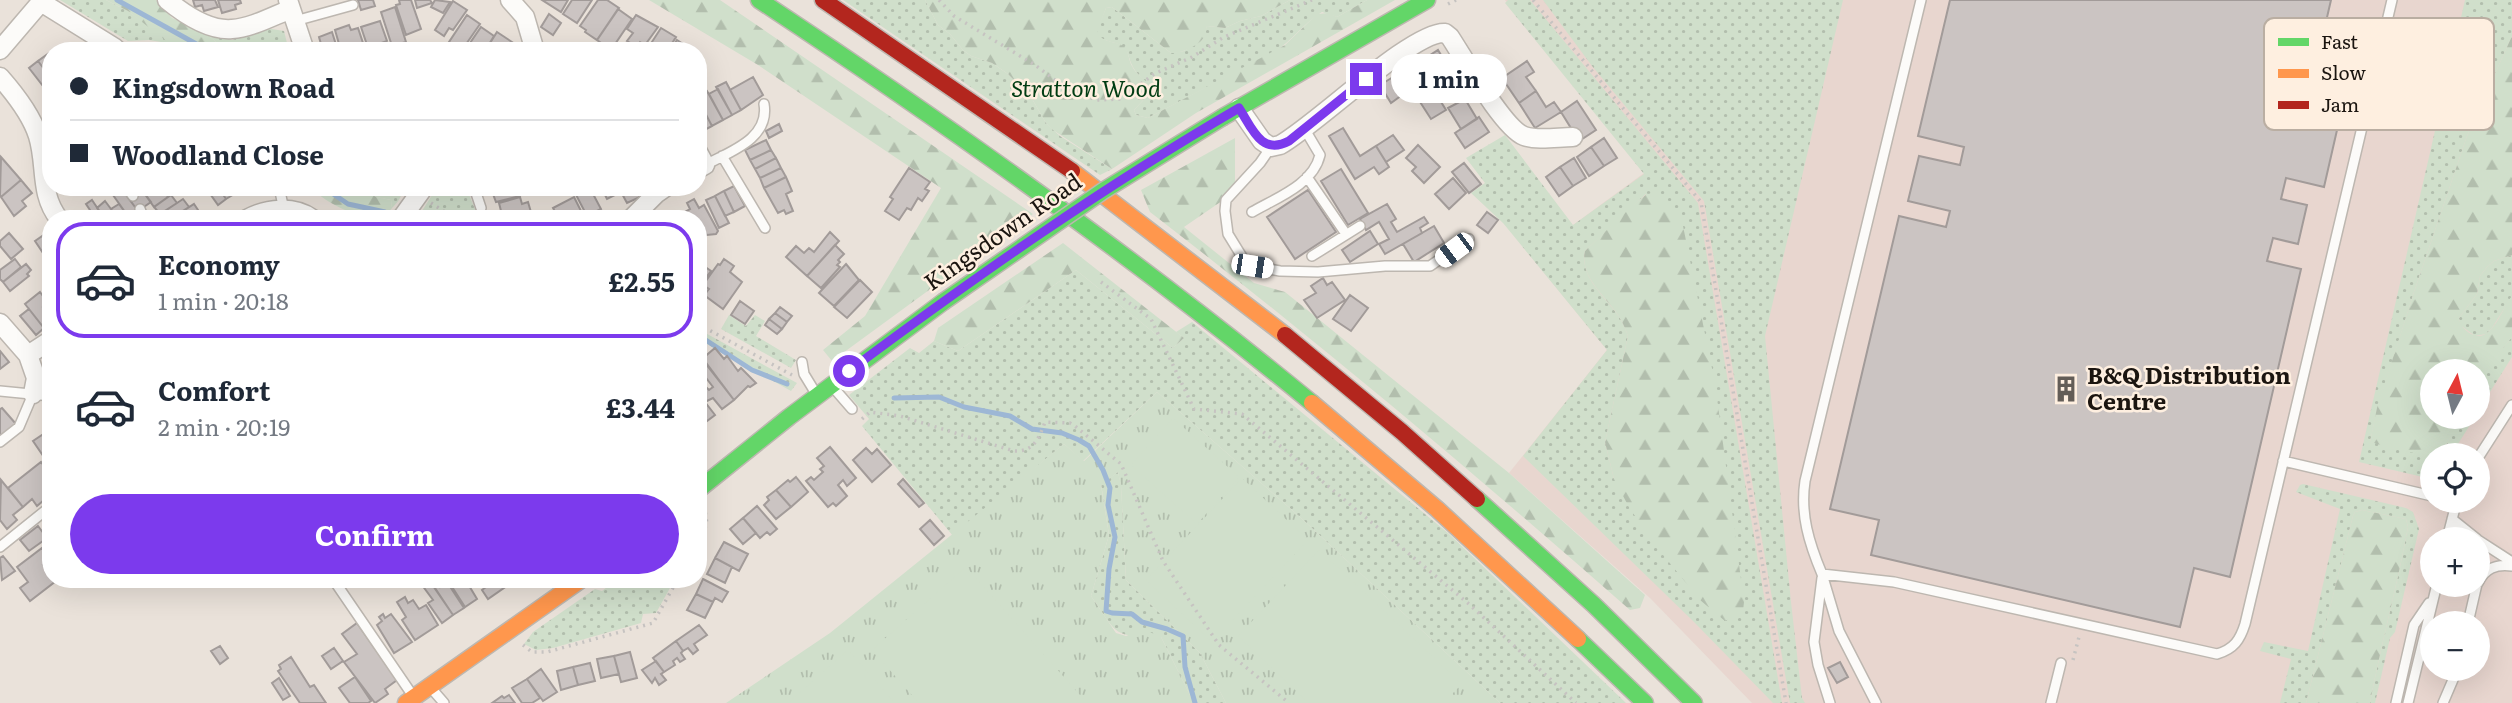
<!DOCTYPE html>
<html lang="en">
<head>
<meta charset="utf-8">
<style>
	:root { --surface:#fff; --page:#f6f6f7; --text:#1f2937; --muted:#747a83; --line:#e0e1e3; --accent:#7c3aed }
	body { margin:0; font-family:Literata,serif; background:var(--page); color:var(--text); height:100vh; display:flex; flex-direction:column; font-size:26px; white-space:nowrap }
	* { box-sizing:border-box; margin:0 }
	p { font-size:23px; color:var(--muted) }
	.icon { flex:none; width:38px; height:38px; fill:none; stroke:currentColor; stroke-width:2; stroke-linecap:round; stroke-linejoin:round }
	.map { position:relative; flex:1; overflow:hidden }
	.details { position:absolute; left:42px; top:210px; width:665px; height:378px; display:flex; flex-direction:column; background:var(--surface); border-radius:28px; box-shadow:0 7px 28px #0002 }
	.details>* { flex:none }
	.top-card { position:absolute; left:42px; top:42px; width:665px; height:154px; border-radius:28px; box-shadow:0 7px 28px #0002; display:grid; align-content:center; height:154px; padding:0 28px; background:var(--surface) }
	.needle { width:46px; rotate:7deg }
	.controls { position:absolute; left:2420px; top:359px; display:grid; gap:14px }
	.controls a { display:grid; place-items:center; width:70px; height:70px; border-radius:50%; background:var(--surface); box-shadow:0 7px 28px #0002; font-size:35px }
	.end { position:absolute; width:32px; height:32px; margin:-16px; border:9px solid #7c3aed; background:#fff; box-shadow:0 0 0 4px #fff }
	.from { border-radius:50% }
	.bubble { position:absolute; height:49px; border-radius:24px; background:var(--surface); box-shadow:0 7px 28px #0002; font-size:23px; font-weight:700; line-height:49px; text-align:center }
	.car { position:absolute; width:21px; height:42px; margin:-21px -10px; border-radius:9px; box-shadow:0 0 5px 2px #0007; background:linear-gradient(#fff 24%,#345 0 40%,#fff 0 76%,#345 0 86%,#fff 0) }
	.top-card b { display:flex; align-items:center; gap:24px; height:66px; font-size:26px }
	.top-card b+b { border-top:2px solid var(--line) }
	.top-card i { width:18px; height:18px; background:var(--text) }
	ul { padding:12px 0 0; list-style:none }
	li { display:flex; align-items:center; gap:21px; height:116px; margin:0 14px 10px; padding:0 14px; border:4px solid transparent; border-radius:28px }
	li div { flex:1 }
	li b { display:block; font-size:26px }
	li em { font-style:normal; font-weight:700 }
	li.active { border-color:var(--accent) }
	li>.icon { width:63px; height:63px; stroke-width:1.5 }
	.button { display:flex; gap:14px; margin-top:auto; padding:14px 28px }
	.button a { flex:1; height:80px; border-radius:42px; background:var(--accent); color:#fff; font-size:28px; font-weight:700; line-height:80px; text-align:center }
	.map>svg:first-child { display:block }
	.industrial { fill:#e8d6cf; fill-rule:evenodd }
	.grass { fill:url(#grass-dots); fill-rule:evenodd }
	.forest { fill:url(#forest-firs) }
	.park { fill:url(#park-tufts) }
	.garden { fill:#d0dfcb }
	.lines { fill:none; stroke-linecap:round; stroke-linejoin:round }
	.stream { stroke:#9db7d5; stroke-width:5 }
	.building { fill:#cbc4c2; stroke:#a29b99; stroke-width:2 }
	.lane-casing { stroke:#bdb7b0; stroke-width:12 }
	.street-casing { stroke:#bdb7b0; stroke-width:21 }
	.fast-casing { stroke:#bdb7b0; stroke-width:19 }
	.slow-casing { stroke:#bdb7b0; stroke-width:19 }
	.jam-casing { stroke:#bdb7b0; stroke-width:19 }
	.path { stroke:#c6c3c1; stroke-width:3.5; stroke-dasharray:2 5; stroke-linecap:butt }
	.lane { stroke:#fcfbf9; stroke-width:9 }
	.street { stroke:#fcfbf9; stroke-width:18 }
	.fast { stroke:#63d668; stroke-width:16 }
	.slow { stroke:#ff974d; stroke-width:16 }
	.jam { stroke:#b3261e; stroke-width:16 }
	.fast-bridge-casing { stroke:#bdb7b0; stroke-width:19; stroke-linecap:butt }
	.fast-bridge { stroke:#63d668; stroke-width:16 }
	.route { stroke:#7c3aed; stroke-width:9 }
	.labels { text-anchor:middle; stroke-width:5; stroke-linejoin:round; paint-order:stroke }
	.park-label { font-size:23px; font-style:italic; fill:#003c13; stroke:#feefe0 }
	.street-label { font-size:23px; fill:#1b1510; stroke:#feefe0 }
	.poi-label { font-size:23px; font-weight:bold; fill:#1b1510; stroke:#feefe0; text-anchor:start }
	.key { fill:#feefe0; stroke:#baaea2; stroke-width:2 }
	.key-label { font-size:19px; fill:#1b1510 }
</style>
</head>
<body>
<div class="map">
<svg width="2512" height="703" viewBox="0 0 2512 703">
	<defs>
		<pattern id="grass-dots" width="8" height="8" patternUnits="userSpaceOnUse" patternTransform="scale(1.75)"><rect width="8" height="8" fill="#d0dfcb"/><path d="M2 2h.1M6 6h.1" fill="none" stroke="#b2bead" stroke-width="1.8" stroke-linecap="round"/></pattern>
		<pattern id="forest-firs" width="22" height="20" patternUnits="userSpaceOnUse" patternTransform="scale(1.75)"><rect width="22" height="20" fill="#d0dfcb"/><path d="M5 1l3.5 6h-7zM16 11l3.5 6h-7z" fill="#b2bead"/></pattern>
		<pattern id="park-tufts" width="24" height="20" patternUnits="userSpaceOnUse" patternTransform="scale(1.75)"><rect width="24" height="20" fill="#d0dfcb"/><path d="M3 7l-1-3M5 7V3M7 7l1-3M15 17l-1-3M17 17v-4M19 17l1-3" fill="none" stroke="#b2bead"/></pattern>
	</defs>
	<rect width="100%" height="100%" fill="#eae2da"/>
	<path class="industrial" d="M1505,0H2512V703H1752L1650,598L1509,473L1607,350L1533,259L1573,225L1644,173ZM2432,371H2478V416H2432ZM2432,455H2478V500H2432ZM2432,539H2478V584H2432ZM2432,623H2478V668H2432Z"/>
	<path class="grass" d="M60,0H106L128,11L173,44L149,40L128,41Z
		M843,0H925L938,25L950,34L963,50L971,56L992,63L1008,74L1031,97L1046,123L1060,136L1112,169L1100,175Z
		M1290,0H1367L1337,17L1322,12C1304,23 1292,41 1274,52L1148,118L1136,115L1134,110L1149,94C1149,80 1137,77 1132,65C1129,60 1129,53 1125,49C1117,39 1103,45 1096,32L1106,8L1112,7L1171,53L1184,51L1202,40L1207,26L1225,28L1240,21L1261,16Z
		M1508,0H1530L1698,203L1782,703H1773L1694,622L1523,456L1607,350L1503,223L1471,193L1485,183L1466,158L1505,135L1573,225L1644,174L1505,3ZM1646,194L1614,479L1605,442L1628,336C1626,331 1624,325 1621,320C1609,299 1579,279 1585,251Z
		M1543,0H1843L1765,336L1791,602L1802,698L1805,703H1790L1704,201L1592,66Z
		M2465,0H2512V36L2467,136L2414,292L2377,410L2370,442L2444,449L2461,417H2475L2451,455H2432V476L2427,478L2359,462Z
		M266,28L284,31L289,51H227L203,31L232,40L242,37L250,31Z
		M358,187H402C403,196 398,202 392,208L391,200L376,197Z
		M437,187H466L479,219H417Z
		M2512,255V296L2492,328L2486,334L2475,336L2460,325L2459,318L2477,294L2480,276L2487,267L2494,261Z
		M1076,270L1173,348L1184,338L1176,332L1192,322L1448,533L1626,703H1500L1300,517L1157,392L1083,461L1064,444L953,536L862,426L869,419L849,395L910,348L919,353L934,341L958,351Z
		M729,315L746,326L755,315L765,321L756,336L796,360L791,368L721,329Z
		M698,329L797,383L791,391L698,339Z
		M2512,337V357L2478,411L2479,377Z
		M1118,472L1121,485L1126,580L1200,653L1226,703H1194L1161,637C1111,636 1119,636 1091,596L1109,535L1101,484Z
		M2303,484L2406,508L2413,512L2419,529L2395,632L2390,638L2375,703H2370C2381,644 2397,587 2408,527L2406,519L2362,510L2355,512L2353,516L2306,703H2280L2291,659L2260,651L2264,642L2308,651L2340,509L2296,492L2300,485Z
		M617,579H675L656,613L643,614L641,623L553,648L536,650L524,644L533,632L595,589L602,591Z"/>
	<path class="forest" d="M106,0H156L172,18L203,31L227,51H179L128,11Z
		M649,0H720L1033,214L832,361L823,350L865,316L941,188L758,65Z
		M925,0H1290L1261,16L1240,21L1225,28L1207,26C1206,30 1206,34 1204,37C1199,46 1180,54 1171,53L1112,7L1106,8L1097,32C1103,45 1118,39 1126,49C1129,54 1129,61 1132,66C1136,74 1142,77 1148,83L1149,94L1134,110L1136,115L1148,118L1285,45L1317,14L1328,13L1337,17L1367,0H1395L1196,113L1112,169L1053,130L1046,123L1031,97L1008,74L992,63L971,56L963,50L950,34L938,25Z
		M2512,36V255L2494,261L2487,267L2480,276L2477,294L2459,318C2460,325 2463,328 2468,332C2491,349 2502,307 2512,296V337L2478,380V371H2432V416L2461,417C2455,427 2450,443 2441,450C2428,461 2386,446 2370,442L2377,408L2414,292L2467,136Z
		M1235,138V192L1184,227L1254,283L1285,292L1509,473L1645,595L1640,608L1630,610C1474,473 1315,339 1150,212L1141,190Z
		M310,187H358L376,197L391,200L392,208L383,219C358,218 328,205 310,187Z
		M1658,193L1672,204L1682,221L1715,383L1744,602L1743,611L1725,621L1700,600L1664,556L1630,509L1614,479L1605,442L1628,336C1626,331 1624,325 1621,320C1609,298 1579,279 1585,251L1632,206L1647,194Z
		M1063,243L1184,338L1173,348L1076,270L958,351L934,341L938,328Z
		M2362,510L2406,519L2408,527C2397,587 2381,644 2370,703H2306L2353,516L2355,512Z"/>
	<path class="park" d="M1157,392L1300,517L1500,703H1226L1200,653L1126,580L1121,486L1118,472L1101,485L1109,535L1091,596L1116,633L1126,636L1143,629L1161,637L1194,703H726L830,633L1064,444L1084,461Z"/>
	<path class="garden" d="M1173,418L1239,477L1197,524L1131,465Z
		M1242,478L1308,540L1212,642L1146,580Z
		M1319,550L1462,684L1443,703H1309L1238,636Z
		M966,567L1087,703H919L872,650Z
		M848,650L895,703H788Z"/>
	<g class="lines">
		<path class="stream" d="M117,0L209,51
			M323,187L348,204L385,212
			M415,218L417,219
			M698,335L752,370L787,384
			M894,398L939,397L964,407L1010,416L1032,429L1062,433L1079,440L1089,446L1103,470L1110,488L1108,505L1115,537L1109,569L1106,611L1112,613L1132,614L1142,622L1167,629L1183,636L1185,667L1195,703"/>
	</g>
	<path class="building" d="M193,0H215L218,7L204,11L202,5L195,7Z
		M218,0H240L241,3L235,5L236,9L222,13Z
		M358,0H373L375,6L361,10Z
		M399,0H411L421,29L406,35L396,5L400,4Z
		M415,0H430L432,3L417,8Z
		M435,0L450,2L443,13L431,7Z
		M542,0H568L561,12Z
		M572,0H592L577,23L563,14Z
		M598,0H607L619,8L597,40L585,32L586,30L580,26Z
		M1950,0H2331L2319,52L2353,60L2324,187L2286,178L2281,199L2307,205L2298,244L2273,238L2267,261L2301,269L2230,577L2194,568L2180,627L1871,555L1879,520L1830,509L1899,216L1946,227L1950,211L1908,201L1919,156L1960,165L1964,147L1918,136Z
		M453,1L467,10L453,30L449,28L444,36L435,30Z
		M395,7L406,42L392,46L381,12Z
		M618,9L632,19L611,50L597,40Z
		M549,14L561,23L553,35L541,27Z
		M467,15L480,24L462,50L449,42Z
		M636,15L658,27L645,45L640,42L637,47L627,41L633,33L627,29Z
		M380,21L387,41L368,48L361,27Z
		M349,25L351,30L358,28L365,49L348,51L345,43L339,44L335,30Z
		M481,27L494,36L485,51H472L473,49L468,46Z
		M661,28L676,37L667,51H651L648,48Z
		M332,32L338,51H323L319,37Z
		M497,32L518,46L515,51H485Z
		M677,40L694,51H670Z
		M1438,50L1447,65L1424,79L1415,65Z
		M49,53L51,55V78L38,61Z
		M38,61L51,78L43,86L29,68Z
		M1527,61L1534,72L1526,77L1536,91L1519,103L1502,78Z
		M1403,71L1413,87L1391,103L1380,85Z
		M753,77L763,95L741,110L730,90Z
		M1428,81L1446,110L1431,119L1413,91Z
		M726,82L741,110L732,115L716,87Z
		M718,89L732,115L723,120L709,94Z
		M707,91L723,120L712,126L698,100V96Z
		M1536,91L1546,107L1554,102L1561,112L1535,128L1519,103Z
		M1465,99L1477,119L1461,129L1448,108Z
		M1577,101L1596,130L1579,141L1561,112Z
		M701,105L712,126L701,132L698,126V106Z
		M1479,117L1489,132L1465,148L1455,133Z
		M779,124L782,131L769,138L766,131Z
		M1343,128L1360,156L1376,146L1389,167L1379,174L1374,167L1355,179L1329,136Z
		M1393,135L1404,150L1386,162L1376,146Z
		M1604,138L1617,158L1604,166L1591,147Z
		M766,140L771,150L750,160L745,150Z
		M1418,145L1440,167L1424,183L1412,171L1416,167L1406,158Z
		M1591,147L1604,166L1589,176L1577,157Z
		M771,150L776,158L755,169L750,160Z
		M1,157L21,180L1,197L0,195Z
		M776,158L781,168L760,178L755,169Z
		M1574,158L1586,178L1573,186L1560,167Z
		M1464,163L1481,184L1469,193L1452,172Z
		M1560,167L1573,186L1559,196L1546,177Z
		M781,168L786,177L764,188L760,178Z
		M909,168L930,182L925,189L929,191L922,201L918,198L911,210L907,208L899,220L885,211L893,199L890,197Z
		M1341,169L1368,213L1348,225L1321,181Z
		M786,177L792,191L786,194L793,211L786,214L784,210L778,213L764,188Z
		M1453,178L1466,193L1449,209L1435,194Z
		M21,180L32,193L22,201L26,206L14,216L1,197Z
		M734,186L745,206L734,212L724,191Z
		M146,187H169L165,192L168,197L154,207L142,190Z
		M218,187H232L236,193L226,199Z
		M218,187L226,199L218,205L206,188Z
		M496,187H518L520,196L496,202L493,194L498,193Z
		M582,187L599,189L592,192L601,209L587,216L574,191Z
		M601,187H619L621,192L607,199Z
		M625,187H635L640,197L627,203L620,190Z
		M122,189L140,214L133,219H130L113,195Z
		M142,190L151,202L138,211L129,199Z
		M1308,190L1336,232L1295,259L1267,217Z
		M724,191L734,212L725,216L715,196Z
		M171,195L177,203L160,214L154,207Z
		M715,196L729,223L719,228L706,200Z
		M520,197L522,204L528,202L533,219H503L499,203Z
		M574,197L584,217L580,219H559L553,208Z
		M183,199L189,207L170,219L165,211Z
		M694,199L699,208L704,205L718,231L716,234L707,235L705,232L698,236V219H686L683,213L690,209L687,203Z
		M92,200L100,212L94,216L86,204Z
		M105,201L111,209L119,219H105L97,208Z
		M119,204L130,219H119L111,209Z
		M194,204L200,213L191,219H171Z
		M1387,204L1396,219L1391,222L1397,232L1424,217L1428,223L1420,228L1422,233L1385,254L1379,244L1389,239L1379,222L1366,230L1360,219Z
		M1487,212L1498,220L1488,233L1477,225Z
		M1434,226L1444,243L1414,262L1403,244Z
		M51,230V261L49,262L35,241Z
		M1370,231L1378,244L1350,262L1342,250Z
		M830,232L839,241L807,276L786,257L796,246L804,253L809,248L814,252Z
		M9,233L23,249L11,259L0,246V241Z
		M835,245L844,254L838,260L840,262L837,265L840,267L821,288L807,276Z
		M15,259L21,267L3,282L0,279V270Z
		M724,259L734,266L730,272L742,282L723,309L704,295L709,289L703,285L718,264L720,265Z
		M698,262L711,271L701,284L698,282Z
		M26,264L31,270L27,274L29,276L10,291L3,282Z
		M846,264L859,280L834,306L819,293Z
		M1323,278L1327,285L1332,282L1345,300L1317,318L1304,300L1316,293L1311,286Z
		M860,280L872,292L847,318L834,307Z
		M40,292L48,303L43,307L51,316V322L44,328L25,304Z
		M1350,295L1368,308L1351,331L1333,319Z
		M740,301L754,311L745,324L731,315Z
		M780,307L792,316L787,322L775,313Z
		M29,309L44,328L36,335L20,316Z
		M775,313L787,322L782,329L769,319Z
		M769,319L782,329L777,334L765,325Z
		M715,348L724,359L727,356L738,371L741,368L756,383L750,387L748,386L734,400L702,359Z
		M0,351L9,362L0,369Z
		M707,364L734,400L722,409L713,398L707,401L700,392L706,387L709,390L713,387L700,370Z
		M698,397H701L715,415L703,424L698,417Z
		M2,408L16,424L0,438V409Z
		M48,431L51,436V456L46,460L33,441Z
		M830,447L856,478L847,486L843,480L838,485L847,496L836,506L833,503L828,507L806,481L811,477L814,480L823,472L820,469L824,466L817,458Z
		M866,448L872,454L877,449L891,465L872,482L853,460Z
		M41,462L51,474V494L37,506L32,499L23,507L8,488Z
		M796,477L808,492L791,507L776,490L788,480L790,482Z
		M903,479L924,503L919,507L898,484Z
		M1,480L23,507L13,515L17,520L7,529L0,520Z
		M776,490L791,507L776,519L764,505L769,500L767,497Z
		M757,506L777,529L770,535L767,532L760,538L743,518Z
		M743,518L756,533L743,544L730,529Z
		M930,520L944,536L934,545L920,529Z
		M38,526L47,538L29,551L20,540Z
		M724,542L748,554L739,571L715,558Z
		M42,548L50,559L43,565L51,575V579L56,581L30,601L20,588L28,582L17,567Z
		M3,556L15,571L2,580L0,558Z
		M715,558L732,567L725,583L707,574Z
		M447,579H465L477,599L465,607Z
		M481,579H517L488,599L482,590L486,587Z
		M703,579L728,592L722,602L715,598L713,602L696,594Z
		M429,580L453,615L442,623L428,603L433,600L422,585Z
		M435,580L440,587L447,582L464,608L453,615L431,582Z
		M696,594L713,602L705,618L687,610Z
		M405,597L408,603L413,600L419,609L426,605L438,625L415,640L402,620L406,617L397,602Z
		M383,614L385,618L391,614L412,642L394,653L377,625L382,621L379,617Z
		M357,623L397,680L385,689L388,694L375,703L344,662L357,654L342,634Z
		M699,625L707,635L694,644L698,650L693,654L688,648L683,651L676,641Z
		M676,641L683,651L681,653L685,659L680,662L677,658L673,661L675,665L664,672L653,658Z
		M220,646L228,658L220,664L211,651Z
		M334,648L343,661L331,669L322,656Z
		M630,652L637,678L621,682L614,656Z
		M614,656L619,674L601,678L597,659Z
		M291,657L310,687L314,685L326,703H300L278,671L281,669L279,665Z
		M656,661L664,672L661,674L666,680L659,685L655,678L652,683L642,670Z
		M1840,662L1848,677L1837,683L1828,668Z
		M590,663L595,681L578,685L573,667Z
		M573,667L578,685L561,690L557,671Z
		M541,669L557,692L543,701L527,679Z
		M355,677L371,701L368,703H350L339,688Z
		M279,678L290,696L283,700L272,683Z
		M527,679L540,698L532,703H522L512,688Z
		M509,695L515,703H492L502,696L504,698Z"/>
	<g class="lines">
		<g class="lane-casing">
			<path id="lane" d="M1921,0L1805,481C1800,514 1809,543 1822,574L1894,582L2217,654C2234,649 2240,640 2245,624L2392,0
				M295,21L353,5
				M1271,147L1260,163L1226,200L1225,211L1228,234L1244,260L1252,266L1280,271L1318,272L1385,266H1430L1469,239
				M722,156L765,228
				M705,165C729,152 770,139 764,104
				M1307,177L1346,234
				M126,187L133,196
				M279,187L284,210
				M474,187L481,208
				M140,209L144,219
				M1252,212C1276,198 1313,185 1320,155L1304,128
				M1312,256L1360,226
				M802,362L804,374L815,392
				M832,386L852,409
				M0,391L51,396
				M0,442L19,427L33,394
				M2478,458L2512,405
				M2283,461L2432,496
				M2452,519L2477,539
				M2447,539L2457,500
				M2478,540L2512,562
				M0,547L51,506
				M1822,574L1839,631L1876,703
				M1822,578L1814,642L1818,665L1830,703
				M333,579L413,696
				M2478,583C2485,568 2496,564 2512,566
				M2468,623L2477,584
				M431,688L444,703
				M2051,703L2061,663
				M2396,703L2414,625L2429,603
				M2408,703L2437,584
				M2443,703L2458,668"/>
		</g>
		<g class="street-casing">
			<path id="street" d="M167,0C184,14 209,31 232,29C251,28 273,16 291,9
				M288,0L305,51
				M510,0L525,17L535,51
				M0,50L41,2L115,48
				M0,77C15,94 31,114 38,136C47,165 39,194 59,219
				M1239,108L1262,141L1271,147L1280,145C1315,126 1412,31 1445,33L1450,37C1464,58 1503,128 1524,136C1538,141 1558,137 1573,137
				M698,152L705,165L698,169
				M247,219C267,208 293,205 313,219
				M401,219L424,187
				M631,219L656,194L666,187
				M0,323L28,355
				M33,394L36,378L28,355L51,340"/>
		</g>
		<g class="fast-casing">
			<path id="fast" d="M759,0C950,126 1136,258 1312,403
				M1223,117L1427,0
				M698,490L789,417L943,302
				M1477,499L1594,605L1694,703
				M1578,639L1645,703"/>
		</g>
		<g class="slow-casing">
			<path id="slow" d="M1072,171L1285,335
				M1312,403L1437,509L1578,639
				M406,703L582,579"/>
		</g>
		<g class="jam-casing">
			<path id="jam" d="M823,0L1072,171
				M1285,335L1402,432L1477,499"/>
		</g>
		<path class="path" d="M939,0L954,16L1035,65L1068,90L1097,100L1121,99L1154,74L1192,57L1224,37L1312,0
			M1533,0L1701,202L1786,703
			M1448,4L1456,0
			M431,203L456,219
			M1101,282L1151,319L1194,409L1242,414L1469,604L1576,703
			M698,324L792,375
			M862,419L870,412L900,416L1014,451C1034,452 1039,438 1045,422L1070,423L1075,426L1121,464L1163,561L1219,645L1289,703
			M698,540L707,524L705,510
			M523,645L532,652H547L653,623L678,579
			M2073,660L2079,637"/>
		<use href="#lane" class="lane"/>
		<use href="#street" class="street"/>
		<use href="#fast" class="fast"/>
		<use href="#slow" class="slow"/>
		<use href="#jam" class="jam"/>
		<g class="fast-bridge-casing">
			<path id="fast-bridge" d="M943,302L1103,191L1223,117"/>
		</g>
		<use href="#fast-bridge" class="fast-bridge"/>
	</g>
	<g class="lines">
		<path class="route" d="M849,371C975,277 1103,187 1239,108C1252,128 1261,156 1289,141L1366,79"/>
	</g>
	<defs>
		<g id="building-bare" transform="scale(2.1)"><path d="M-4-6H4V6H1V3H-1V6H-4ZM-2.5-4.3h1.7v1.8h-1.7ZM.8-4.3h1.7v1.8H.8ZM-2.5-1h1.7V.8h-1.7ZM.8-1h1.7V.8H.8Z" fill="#635d57" stroke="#feefe0" stroke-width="2.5" paint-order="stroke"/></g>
	</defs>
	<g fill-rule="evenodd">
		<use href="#building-bare" x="2066" y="389"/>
	</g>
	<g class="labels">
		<g class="park-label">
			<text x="1086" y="97">Stratton Wood</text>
		</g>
		<g class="street-label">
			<text transform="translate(1003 232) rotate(-35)" y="8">Kingsdown Road</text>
		</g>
		<g class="poi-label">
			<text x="2087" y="384">B&amp;Q Distribution<tspan x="2087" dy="26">Centre</tspan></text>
		</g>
	</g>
	<rect x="2264" y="18" width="230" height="112" rx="10" class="key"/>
	<rect x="2278" y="38" width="31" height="8" fill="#63d668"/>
	<rect x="2278" y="69" width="31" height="9" fill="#ff974d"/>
	<rect x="2278" y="101" width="31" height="8" fill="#b3261e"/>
	<g class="key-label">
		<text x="2321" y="49">Fast</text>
		<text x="2321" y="80">Slow</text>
		<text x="2321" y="112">Jam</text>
	</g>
</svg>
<div class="controls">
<a><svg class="needle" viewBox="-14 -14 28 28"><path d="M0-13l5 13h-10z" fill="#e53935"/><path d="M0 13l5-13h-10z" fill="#747a83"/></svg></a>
<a><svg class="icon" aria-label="locate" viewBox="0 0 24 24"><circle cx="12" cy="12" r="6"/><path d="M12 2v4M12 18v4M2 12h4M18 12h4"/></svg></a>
<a>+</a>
<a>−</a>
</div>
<i class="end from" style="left:849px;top:371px"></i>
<i class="end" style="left:1366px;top:79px"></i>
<div class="bubble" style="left:1391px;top:54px;width:116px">1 min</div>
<i class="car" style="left:1454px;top:250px;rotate:233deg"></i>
<i class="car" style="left:1252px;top:266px;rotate:99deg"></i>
<div class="top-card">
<b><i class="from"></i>Kingsdown Road</b>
<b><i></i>Woodland Close</b>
</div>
<section class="details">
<ul>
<li class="active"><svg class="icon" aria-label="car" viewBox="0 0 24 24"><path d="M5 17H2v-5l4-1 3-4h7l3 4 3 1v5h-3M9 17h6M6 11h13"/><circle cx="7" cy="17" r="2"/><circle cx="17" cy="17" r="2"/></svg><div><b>Economy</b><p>1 min · 20:18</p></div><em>£2.55</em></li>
<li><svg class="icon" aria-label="car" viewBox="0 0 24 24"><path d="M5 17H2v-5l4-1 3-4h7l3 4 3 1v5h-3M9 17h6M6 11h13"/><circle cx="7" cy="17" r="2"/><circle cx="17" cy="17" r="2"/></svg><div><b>Comfort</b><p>2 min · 20:19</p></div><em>£3.44</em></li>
</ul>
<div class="button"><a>Confirm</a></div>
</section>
</div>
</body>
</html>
